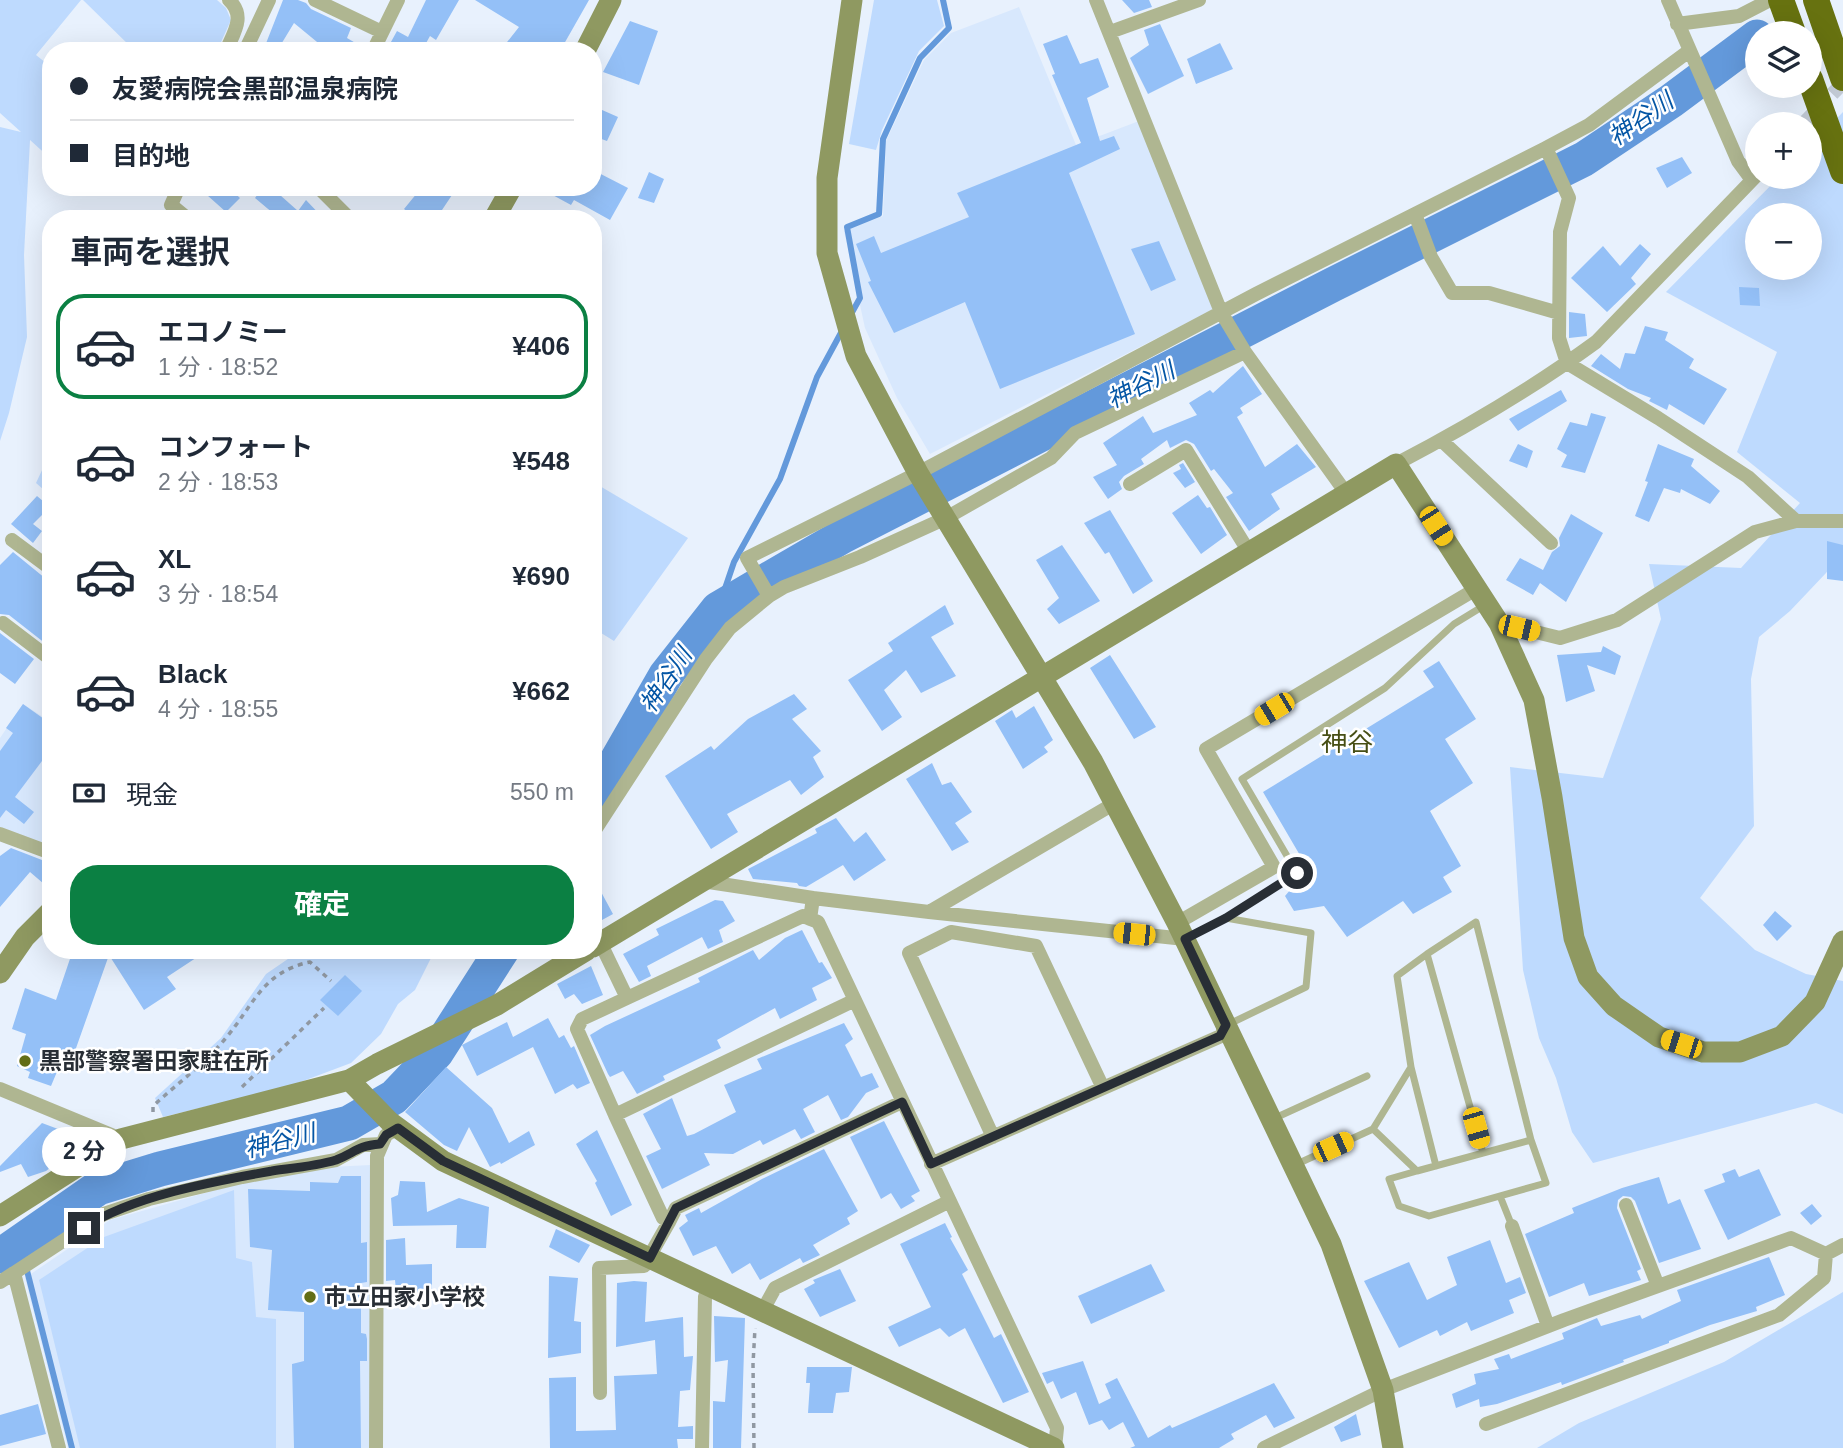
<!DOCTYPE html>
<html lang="ja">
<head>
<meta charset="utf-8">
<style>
	:root { --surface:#fff; --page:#f6f6f7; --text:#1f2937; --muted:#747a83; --line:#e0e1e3; --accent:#0b8043 }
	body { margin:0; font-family:Arial,"Noto Sans JP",sans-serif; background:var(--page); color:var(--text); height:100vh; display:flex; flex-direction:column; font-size:26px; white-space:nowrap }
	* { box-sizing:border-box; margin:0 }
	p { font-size:23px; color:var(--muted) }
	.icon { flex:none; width:38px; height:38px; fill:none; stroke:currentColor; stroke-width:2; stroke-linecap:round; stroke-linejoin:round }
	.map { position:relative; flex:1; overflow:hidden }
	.side { position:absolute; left:42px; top:210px; width:560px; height:749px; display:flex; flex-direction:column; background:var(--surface); border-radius:28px; box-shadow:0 7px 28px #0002 }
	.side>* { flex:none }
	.hud { position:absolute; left:42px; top:42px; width:560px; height:154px; border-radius:28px; box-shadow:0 7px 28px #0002; display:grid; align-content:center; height:154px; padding:0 28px; background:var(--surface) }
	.tools { position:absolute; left:1745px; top:21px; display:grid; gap:14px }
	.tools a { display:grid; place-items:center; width:77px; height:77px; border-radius:50%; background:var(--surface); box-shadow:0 7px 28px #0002; font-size:35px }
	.end { position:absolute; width:32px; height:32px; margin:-16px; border:9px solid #282e35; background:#fff; box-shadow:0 0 0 4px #fff }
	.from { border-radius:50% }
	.bubble { position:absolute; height:49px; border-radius:24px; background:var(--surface); box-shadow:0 7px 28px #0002; font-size:23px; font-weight:700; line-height:49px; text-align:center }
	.car { position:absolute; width:21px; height:42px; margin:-21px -10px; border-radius:9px; box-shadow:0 0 5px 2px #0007; background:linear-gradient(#f5c518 24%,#345 0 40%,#f5c518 0 76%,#345 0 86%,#f5c518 0) }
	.hud b { display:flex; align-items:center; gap:24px; height:66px; font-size:26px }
	.hud b+b { border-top:2px solid var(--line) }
	.hud i { width:18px; height:18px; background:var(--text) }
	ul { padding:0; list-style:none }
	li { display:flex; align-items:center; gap:21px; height:105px; margin:0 14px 10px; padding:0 14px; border:4px solid transparent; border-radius:28px }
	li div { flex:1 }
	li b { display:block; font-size:26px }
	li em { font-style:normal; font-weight:700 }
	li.selected { border-color:var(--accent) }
	li>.icon { width:63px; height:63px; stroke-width:1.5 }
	h2 { padding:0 28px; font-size:32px; line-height:84px }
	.pay { display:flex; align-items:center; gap:18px; height:77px; padding:0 28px; font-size:26px }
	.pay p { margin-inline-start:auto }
	.button { display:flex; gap:14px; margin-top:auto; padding:14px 28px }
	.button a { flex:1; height:80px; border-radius:28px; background:var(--accent); color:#fff; font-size:28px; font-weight:700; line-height:80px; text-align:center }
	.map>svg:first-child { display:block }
	.built { fill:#d8e8fd }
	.green { fill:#bedafe; fill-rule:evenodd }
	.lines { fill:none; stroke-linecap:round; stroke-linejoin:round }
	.stream { stroke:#6399db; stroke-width:6 }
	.river { stroke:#6399db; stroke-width:35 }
	.building { fill:#94c0f7 }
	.street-tunnel { stroke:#c2cad5; stroke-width:14; stroke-dasharray:14 7; stroke-linecap:butt }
	.path { stroke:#9098a2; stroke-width:3.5; stroke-dasharray:5 5; stroke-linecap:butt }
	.lane { stroke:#afb691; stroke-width:7 }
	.street { stroke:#afb691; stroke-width:14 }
	.secondary { stroke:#8f9961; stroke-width:21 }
	.highway { stroke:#677210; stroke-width:26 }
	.route { stroke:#282e35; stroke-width:9 }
	.poi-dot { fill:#626d16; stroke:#fff; stroke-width:2.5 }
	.labels { text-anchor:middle; stroke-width:5; stroke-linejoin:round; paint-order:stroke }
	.poi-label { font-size:23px; font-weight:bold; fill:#282e35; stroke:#fff; text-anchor:start }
	.water-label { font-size:24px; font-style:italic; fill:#0456a5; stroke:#fff }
	.quarter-label { font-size:26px; fill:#474f15; stroke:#fff }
</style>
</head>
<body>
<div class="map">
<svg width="1843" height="1448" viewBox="0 0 1843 1448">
	<rect width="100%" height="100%" fill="#e8f1fd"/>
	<path class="built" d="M1019,7L1076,145L1139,121L1214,309L930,454L897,398L865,328L844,231L883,216L886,141L924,60L951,33Z
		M23,704L51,722V848L0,830V738Z
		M371,1165L370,1448H68L25,1278L110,1220L230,1186L309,1168Z"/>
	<path class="green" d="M0,0H81L36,55L51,67V159L30,140L24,255L27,337L9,413L0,441V127L21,132L0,113Z
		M83,0H217L226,8L231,20L217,51H135Z
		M874,0H937L944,26L919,51L882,130L876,150L849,144Z
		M1843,112V551L1826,573L1790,611L1759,637L1751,679L1754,826L1700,898L1755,950L1806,974L1843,981V1114L1816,1103L1593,1163L1572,1132L1556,1078L1539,1038L1523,970L1510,767L1603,778L1661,619L1649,564L1741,568L1800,503L1737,452L1777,352L1666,292L1779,177H1810V146ZM1757,215H1810V268H1757Z
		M51,451V496L36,483Z
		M593,482L688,538L614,641L593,628Z
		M301,950H435L415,990L398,1004L381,1034L351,1063L250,1101L216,1104L163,1117L155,1098L221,1038L266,974Z
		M234,1190L236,1258L252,1262L256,1317L276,1319V1448H80L39,1280L104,1237Z
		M1843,1292V1448H1537L1579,1423L1724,1362Z"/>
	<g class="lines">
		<path class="stream" d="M850,316L860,298L847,227L879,214L883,139L920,58L949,28L943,0
			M718,609L734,562L780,479L817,377L843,329
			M20,1243L72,1448"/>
		<path class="river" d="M593,802L666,675L718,609L843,536L1332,285L1584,159L1671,101L1757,37
			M0,1256L98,1188L160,1169L349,1123L394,1097L436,1053L502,950"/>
	</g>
	<path class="building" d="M283,0H298L306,3L311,9L351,28L347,38L364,48L363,51H328L294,23L277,51H263Z
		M426,0H459L436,40L430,36L425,45L438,51H386L397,31L408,37Z
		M475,0H589L560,51H500L519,27Z
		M1122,0H1149L1152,7L1134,13Z
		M630,21L658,31L639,85L603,72Z
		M1160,24L1184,76L1148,94L1130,58L1149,45L1144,30Z
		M1067,35L1080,64L1098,58L1109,87L1087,98L1100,141L1114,136L1120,149L1069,173L1135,334L1000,389L965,302L894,333L868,282L871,281L856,244L874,236L881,253L969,217L957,193L1081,143L1052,75L1055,74L1043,44Z
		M1220,43L1233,69L1196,84L1187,59Z
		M593,106L618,117L607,141L593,136Z
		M1682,157L1692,173L1667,188L1656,168Z
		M593,170L628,188L610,220L574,200L571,205L538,187H593Z
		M649,172L664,179L654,203L638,198Z
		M198,187H228L240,198L226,212Z
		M263,187H271L298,211L306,200L324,219H280L255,198Z
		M422,187H443L452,195L436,219H417L404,209Z
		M1159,241L1176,280L1151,291L1131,249Z
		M1640,244L1651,254L1631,278L1636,284L1607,312L1571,278L1603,246L1620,266Z
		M1739,287L1759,288L1760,306L1740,305Z
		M1569,312L1585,314L1587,336L1569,338Z
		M1645,326L1668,332L1665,340L1694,359L1689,368L1727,389L1704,425L1669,404L1667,410L1649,401L1651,398L1628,389L1591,366L1601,354L1620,369L1625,353L1635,354Z
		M1243,366L1262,394L1240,408L1243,413L1237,417L1265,467L1297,444L1316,467L1271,494L1280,509L1249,531L1226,497L1233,493L1214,469L1211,471L1194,444L1186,440L1170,448L1167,440L1141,459L1144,464L1124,476L1119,482L1122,489L1108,499L1093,477L1117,465L1103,443L1143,416L1153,433L1197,415L1189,403L1210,390L1213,393Z
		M1561,390L1567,401L1518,431L1509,419Z
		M1591,413L1606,417L1585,473L1561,467L1567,455L1557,449L1570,422L1587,426Z
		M1518,444L1533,451L1527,468L1509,461Z
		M1658,444L1694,459L1691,466L1720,491L1710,504L1681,489L1680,493L1664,488L1649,522L1635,516L1648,482L1645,481Z
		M1183,463L1195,482L1185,488L1173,473L1181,469L1179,465Z
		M1198,495L1207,508L1210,507L1227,535L1201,554L1172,513Z
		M37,496L50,507L33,524L42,531L33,543L11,524Z
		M1110,510L1153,581L1133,594L1109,552L1105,554L1084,523Z
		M1571,514L1603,533L1566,602L1540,583L1533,595L1506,580L1520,558L1543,570L1552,552L1560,546L1559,538Z
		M1827,541L1843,545V581L1827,579Z
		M1062,545L1100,601L1059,624L1047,609L1059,598L1036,560Z
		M13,552L51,583V637L46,644L9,615L0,614V565Z
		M945,605L954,624L931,637L956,676L921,693L906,670L884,690L902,717L882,731L848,680L893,651L888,643Z
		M0,633L34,659L15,684L0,673Z
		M1603,646L1621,656L1615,675L1587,665L1595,691L1566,702L1557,655L1601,652Z
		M1110,655L1156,727L1134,739L1090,668Z
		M1439,661L1476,719L1445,739L1473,783L1430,811L1461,866L1443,877L1452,892L1413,914L1403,901L1347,937L1324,906L1294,911L1285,896L1308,869L1263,792L1434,687L1423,671Z
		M794,694L807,709L792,719L821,751L813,757L824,777L801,795L790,780L727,814L738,832L711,849L665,776L711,746L714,750L748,719Z
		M23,704L51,724V749L15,797L34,812L24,824L6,810L0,818V751L13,733L6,728Z
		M1034,706L1053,740L1044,747L1048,752L1023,769L995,721L1012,710L1016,718Z
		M932,763L942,785L951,782L972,812L955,823L969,842L952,851L906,779Z
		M836,818L854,842L866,832L886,860L854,881L843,865L806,887L799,886L797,883L753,879L748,869L817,833L815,829Z
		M11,848L42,860L51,866V890L30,872L0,907V856Z
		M593,877L613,914L593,925Z
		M715,900L723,901L735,921L719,930L723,942L708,949L702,937L647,966L651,976L639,982L623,954L659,935L656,929Z
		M1775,911L1792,926L1777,941L1763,925Z
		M802,930L819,963L822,962L832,978L812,988L817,1000L780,1019L775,1008L717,1040L721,1048L663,1076L665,1080L637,1094L623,1071L610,1077L608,1074L590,1035L605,1026L700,982L698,978L753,950L759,960L785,938Z
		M73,950H208L167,977L176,989L144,1010L109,955L75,1051L67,1048L51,1086L28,1078L30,1072L17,1066L26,1034L12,1029L25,988L56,1000Z
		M591,966L603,995L582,1004L574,994L565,999L557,984Z
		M345,975L362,991L338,1016L320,1000Z
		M548,1018L559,1038L564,1035L571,1048L574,1046L590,1083L577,1089L573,1084L555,1094L533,1047L477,1076L462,1045L507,1022L513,1037Z
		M844,1023L853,1039L845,1045L861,1077L872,1073L879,1087L866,1093L848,1117L841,1120L828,1095L803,1109L815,1132L801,1139L795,1129L763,1145L760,1140L733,1154L704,1153L710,1165L662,1189L646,1156L661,1149L643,1114L672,1098L687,1136L694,1134L736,1112L724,1085L762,1069L757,1059Z
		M446,1067L492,1108L509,1143L529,1131L535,1145L501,1164L500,1162L490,1167L469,1127L457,1151L444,1145L405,1112Z
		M884,1121L920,1191L911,1196L915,1201L901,1209L891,1193L881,1199L850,1137Z
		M42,1123L66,1132L78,1146L46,1171L28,1177L21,1164L0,1172V1166Z
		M597,1130L632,1205L611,1216L595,1183L597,1181L576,1144Z
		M824,1149L858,1211L847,1218L850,1224L813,1245L820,1255L803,1263L800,1258L760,1280L750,1263L732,1274L716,1246L693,1256L679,1228L688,1221L685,1215L699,1208L701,1213L762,1179Z
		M1735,1169L1739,1177L1759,1169L1781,1215L1728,1240L1704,1190L1725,1182L1722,1174Z
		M341,1176H361V1243L367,1242V1282L361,1283V1333L366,1334L367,1339V1361H360L361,1448H294L292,1364L304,1361V1312L268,1310L272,1250L250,1247L248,1189L310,1191V1182L338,1183Z
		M1659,1177L1668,1204L1680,1199L1701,1249L1659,1263L1635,1201L1631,1197L1623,1196L1618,1200L1617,1208L1641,1269L1637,1271L1641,1280L1589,1296L1584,1283L1549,1297L1525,1234L1574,1213L1572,1208L1622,1188Z
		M400,1181L425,1182L427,1212L459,1198L489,1207L486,1248H456L457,1225L393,1226L391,1198L398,1195Z
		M1812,1204L1822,1216L1811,1225L1800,1213Z
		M945,1223L952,1237L950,1238L968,1270L962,1274L994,1338L1001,1334L1029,1392L1003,1403L965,1328L949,1337L940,1328L899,1347L888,1327L931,1307L900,1244Z
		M556,1229L590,1245L579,1263L549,1247Z
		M405,1238L406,1265L432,1264V1290H424L423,1297H406V1291H396L395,1280L386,1281V1240Z
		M1490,1240L1506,1283L1520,1277L1526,1293L1509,1300L1514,1313L1471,1331L1467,1322L1440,1336L1437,1330L1399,1348L1364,1281L1409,1262L1427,1300L1457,1285L1447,1257Z
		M1769,1257L1785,1295L1756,1307L1757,1311L1710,1325L1669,1341V1343L1623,1360L1624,1362L1562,1385L1561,1382L1497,1404L1480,1407L1479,1399L1456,1408L1452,1394L1476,1384L1474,1374L1499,1369L1494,1359L1509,1354L1511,1359L1564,1339L1562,1333L1597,1318L1601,1326L1640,1315L1642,1319L1681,1301L1677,1290Z
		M1151,1264L1165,1291L1091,1324L1078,1296Z
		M840,1269L856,1301L820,1317L804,1289L815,1283L813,1280Z
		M549,1276L578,1278L574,1321L581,1322V1353L548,1358Z
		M634,1281L647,1282L645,1322L683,1317L684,1357L693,1356L690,1390L680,1391L678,1427L693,1426V1439H677L678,1448H550L549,1378L576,1377V1431L616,1430L614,1376L657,1374L655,1340L616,1347L617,1283Z
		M714,1316L745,1318L741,1448H713V1401L725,1402L728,1360L715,1362Z
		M1083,1361L1099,1404L1111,1398L1105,1384L1117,1378L1148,1438L1170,1425L1172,1428L1274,1383L1295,1418L1274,1428L1266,1415L1231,1434L1234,1439L1219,1448H1130L1135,1446L1123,1422L1109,1430L1102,1420L1089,1425L1076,1392L1061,1399L1053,1381L1047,1384L1042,1373Z
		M807,1367H852L849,1392L836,1393L833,1413H808L810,1383H806Z
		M38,1404L46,1434L0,1446V1415Z
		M1356,1414L1361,1435L1341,1442L1334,1427Z"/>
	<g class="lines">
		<path class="street-tunnel" d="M1803,124L1843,83"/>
		<path class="path" d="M242,1087L324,1008
			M153,1112V1106C177,1084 204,1064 225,1039C254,1005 262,972 310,962L331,981
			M754,1448L753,1364L755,1328"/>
		<path class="lane" d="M1226,918L1297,873L1242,779L1385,688L1454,624L1485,605
			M1188,937L1226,918L1311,933L1306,987L1227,1025
			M1411,1067L1436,1166
			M1275,1118L1367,1076
			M1373,1129L1411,1067L1397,976L1427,954
			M1297,1164L1373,1129L1417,1171L1531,1140L1476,922L1427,954L1483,1153
			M1417,1171L1389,1179L1399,1206L1429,1216L1546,1183L1531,1140
			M1500,1196L1512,1226"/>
		<path class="street" d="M315,0L382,32
			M1096,0L1221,312L1245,352L1346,493
			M1668,0L1738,161L1752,180
			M1677,24L1739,16L1770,0
			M1110,32L1199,0
			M226,51C234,32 246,16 229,0
			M245,51L269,0
			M373,51L398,0
			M1689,51L1589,125L1546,148L1569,198L1560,232L1559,338L1567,363L1658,418L1748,477L1796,521
			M179,187L171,205L188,219
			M318,187L350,219
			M1415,214L1546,148
			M1441,440L1551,543
			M1396,464C1465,428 1533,388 1596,342L1757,175
			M1130,484L1186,450L1249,552
			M12,540L51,569
			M769,596L784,587L860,557L946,518L1051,458L1075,433L1245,352
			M3,623L49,658L51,656
			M1499,623L1560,638L1617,620L1755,532L1796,521H1843
			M593,833L706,659L730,628L769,596L747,558L918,473L1256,294L1415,214L1431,257L1452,293H1489L1559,313
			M0,834L51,853
			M702,881L813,898L810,919
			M813,898L929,912L1115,803
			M929,912L1185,939
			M1177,923L1274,867L1206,749L1476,589
			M600,942L627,998L803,916L818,922L1057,1428L1055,1448
			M627,998L582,1019L577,1029L615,1115L853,1001
			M0,1089L121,1139
			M615,1115L663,1218L669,1222L676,1208L902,1102
			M993,1137L909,953L951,932L1036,946L1103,1088
			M931,1164L1221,1036L1226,1025
			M1626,1205L1658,1286
			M1512,1226L1548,1326
			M14,1273L104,1214L149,1199L242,1177L336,1160L363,1145L381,1144
			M0,1282L14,1273L59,1448
			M763,1310L775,1288L948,1202
			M600,1393L599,1268L644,1266L669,1222
			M1486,1424L1779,1315L1824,1278L1826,1254
			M376,1448L377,1156L386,1135L398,1128
			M702,1448L705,1297L709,1285
			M1264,1448L1383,1390L1564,1320L1791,1238L1826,1254L1843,1245"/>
		<path class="secondary" d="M852,0L827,178V253L856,356L918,473L1093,762L1177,923L1331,1244L1383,1390L1393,1448
			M585,51L611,0
			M494,219L512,187
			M593,947L1396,464L1499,623L1534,700L1552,797L1574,938L1588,977L1614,1006L1659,1037L1703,1052H1740L1782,1036L1815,1002L1843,941
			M0,973L25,937L51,911
			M349,1080L390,1122L443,1161L1054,1448
			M0,1216L121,1139L349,1080L377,1064L497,1005L587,950"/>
		<path class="highway" d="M1781,0L1793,33
			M1816,0L1843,78
			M1810,79L1843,171"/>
	</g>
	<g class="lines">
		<path class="route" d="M84,1228C131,1196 216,1181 272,1171C293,1168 316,1166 336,1160C355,1153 356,1146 380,1144L386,1135L398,1128L443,1161L650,1258L676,1208L902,1102L931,1164L1220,1036L1226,1025L1185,939L1226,918L1297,873"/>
	</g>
	<g class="poi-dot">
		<circle cx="25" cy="1061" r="7"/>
		<circle cx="310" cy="1297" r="7"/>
	</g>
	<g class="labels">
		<g class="poi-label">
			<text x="39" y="1069">黒部警察署田家駐在所</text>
			<text x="324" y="1305">市立田家小学校</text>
		</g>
		<g class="water-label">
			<text transform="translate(1641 119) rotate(-35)" y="8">神谷川</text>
			<text transform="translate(1141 385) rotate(-27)" y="8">神谷川</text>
			<text transform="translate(666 680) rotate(-56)" y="8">神谷川</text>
			<text transform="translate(280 1141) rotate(-14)" y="8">神谷川</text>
		</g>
		<g class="quarter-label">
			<text x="1347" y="751">神谷</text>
		</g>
	</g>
</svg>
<div class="tools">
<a><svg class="icon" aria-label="layers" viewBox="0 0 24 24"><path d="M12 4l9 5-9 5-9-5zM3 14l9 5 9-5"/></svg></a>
<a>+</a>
<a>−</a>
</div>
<i class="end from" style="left:1297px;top:873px"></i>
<i class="end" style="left:84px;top:1228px"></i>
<div class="bubble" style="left:42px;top:1127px;width:84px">2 分</div>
<i class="car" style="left:1436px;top:526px;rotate:147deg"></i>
<i class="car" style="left:1519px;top:628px;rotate:103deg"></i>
<i class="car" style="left:1274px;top:709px;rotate:239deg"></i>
<i class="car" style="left:1134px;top:934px;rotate:276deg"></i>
<i class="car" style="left:1681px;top:1044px;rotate:288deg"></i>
<i class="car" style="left:1476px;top:1128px;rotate:164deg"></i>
<i class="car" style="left:1333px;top:1147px;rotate:66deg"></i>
<div class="hud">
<b><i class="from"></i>友愛病院会黒部温泉病院</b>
<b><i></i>目的地</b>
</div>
<section class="side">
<h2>車両を選択</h2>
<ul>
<li class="selected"><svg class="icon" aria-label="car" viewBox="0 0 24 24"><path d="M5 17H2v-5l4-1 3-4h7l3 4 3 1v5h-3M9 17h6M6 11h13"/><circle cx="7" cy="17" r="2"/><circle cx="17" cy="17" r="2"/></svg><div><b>エコノミー</b><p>1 分 · 18:52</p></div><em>¥406</em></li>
<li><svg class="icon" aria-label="car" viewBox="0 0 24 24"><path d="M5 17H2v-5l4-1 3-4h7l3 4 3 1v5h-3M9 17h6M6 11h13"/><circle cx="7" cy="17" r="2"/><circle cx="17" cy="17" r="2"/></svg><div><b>コンフォート</b><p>2 分 · 18:53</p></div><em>¥548</em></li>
<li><svg class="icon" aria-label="car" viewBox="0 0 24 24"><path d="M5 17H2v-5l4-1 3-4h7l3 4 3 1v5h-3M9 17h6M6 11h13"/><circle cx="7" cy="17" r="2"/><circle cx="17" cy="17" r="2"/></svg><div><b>XL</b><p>3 分 · 18:54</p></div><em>¥690</em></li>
<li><svg class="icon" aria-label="car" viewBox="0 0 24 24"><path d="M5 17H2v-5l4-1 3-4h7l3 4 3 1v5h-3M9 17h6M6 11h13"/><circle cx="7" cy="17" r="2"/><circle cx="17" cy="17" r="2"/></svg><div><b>Black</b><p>4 分 · 18:55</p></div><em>¥662</em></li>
</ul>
<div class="pay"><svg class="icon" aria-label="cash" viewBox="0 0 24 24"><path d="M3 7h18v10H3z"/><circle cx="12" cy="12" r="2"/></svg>現金<p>550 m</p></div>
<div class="button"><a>確定</a></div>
</section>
</div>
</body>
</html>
